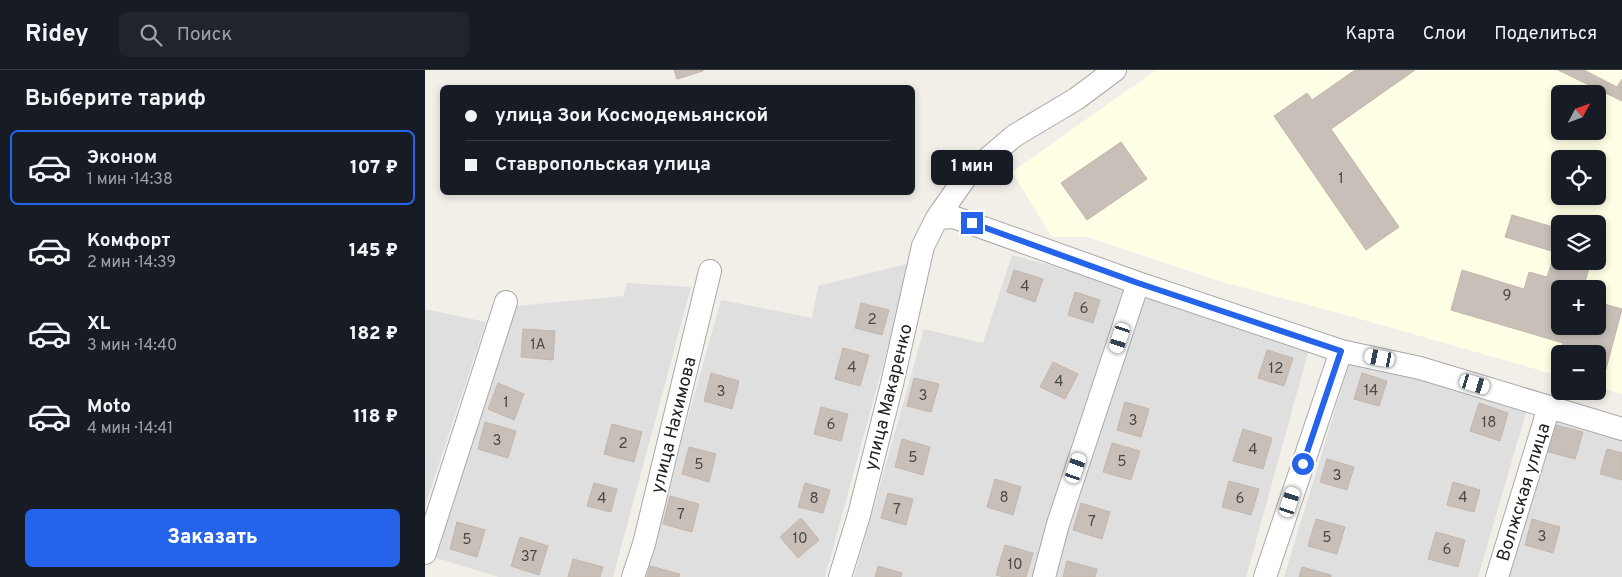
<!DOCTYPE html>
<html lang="ru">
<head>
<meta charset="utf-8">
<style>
	:root { --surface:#171b24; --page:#20242c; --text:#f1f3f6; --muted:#9ea1a6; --line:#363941; --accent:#2563eb }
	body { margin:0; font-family:Overpass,sans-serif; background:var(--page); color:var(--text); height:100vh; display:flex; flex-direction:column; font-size:19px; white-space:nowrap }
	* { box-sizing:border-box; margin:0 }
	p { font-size:16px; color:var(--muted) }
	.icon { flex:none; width:28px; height:28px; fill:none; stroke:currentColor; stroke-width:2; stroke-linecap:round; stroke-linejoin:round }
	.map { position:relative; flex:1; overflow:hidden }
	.sheet { display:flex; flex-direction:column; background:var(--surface); width:425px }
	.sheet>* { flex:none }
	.banner { position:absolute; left:15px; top:15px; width:475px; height:110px; border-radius:8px; box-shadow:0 2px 8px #0003; display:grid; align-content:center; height:110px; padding:0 25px; background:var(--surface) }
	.needle { width:32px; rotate:49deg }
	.fabs { position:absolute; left:1126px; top:15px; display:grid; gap:10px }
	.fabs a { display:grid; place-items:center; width:55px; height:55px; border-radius:8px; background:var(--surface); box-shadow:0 2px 8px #0003; font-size:25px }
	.end { position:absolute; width:22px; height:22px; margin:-11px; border:6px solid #2563eb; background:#fff; box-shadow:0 0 0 2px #fff }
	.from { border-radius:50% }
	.bubble { position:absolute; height:35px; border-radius:8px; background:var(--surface); box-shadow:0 2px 8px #0003; font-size:16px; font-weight:800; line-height:35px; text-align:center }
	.car { position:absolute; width:15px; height:30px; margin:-15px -8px; border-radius:6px; box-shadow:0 0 4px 1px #0007; background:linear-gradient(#fff 24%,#345 0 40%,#fff 0 76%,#345 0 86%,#fff 0) }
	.banner b { display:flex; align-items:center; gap:18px; height:48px; font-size:19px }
	.banner b+b { border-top:1px solid var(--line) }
	.banner i { width:12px; height:12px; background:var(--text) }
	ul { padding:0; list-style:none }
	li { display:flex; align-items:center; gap:15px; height:75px; margin:0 10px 8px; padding:0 15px; border:2px solid transparent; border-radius:8px }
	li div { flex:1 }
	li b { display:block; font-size:19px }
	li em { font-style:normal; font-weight:800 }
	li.active { border-color:var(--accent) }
	li>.icon { width:45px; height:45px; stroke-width:1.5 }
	h2 { padding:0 25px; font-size:22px; line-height:60px }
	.button { display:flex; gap:10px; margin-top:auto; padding:10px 25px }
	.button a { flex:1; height:58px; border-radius:8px; background:var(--accent); color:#fff; font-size:20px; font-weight:800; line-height:58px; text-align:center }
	header { display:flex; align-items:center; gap:30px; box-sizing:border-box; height:70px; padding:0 25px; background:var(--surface); border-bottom:1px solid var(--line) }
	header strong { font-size:24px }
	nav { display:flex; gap:28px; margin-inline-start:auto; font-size:18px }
	.search { width:350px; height:45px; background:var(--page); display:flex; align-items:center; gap:12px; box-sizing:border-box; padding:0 18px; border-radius:8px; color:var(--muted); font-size:19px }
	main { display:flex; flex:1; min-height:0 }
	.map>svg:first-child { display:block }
	.residential { fill:#e0dfdf }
	.education { fill:#ffffe5; fill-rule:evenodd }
	.building { fill:#c7bfb8; stroke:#c4b6ab }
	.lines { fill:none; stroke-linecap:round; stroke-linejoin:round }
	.minor-casing { stroke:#a9a9a9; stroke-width:24 }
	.minor { stroke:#fff; stroke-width:22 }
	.route { stroke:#2563eb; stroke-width:6 }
	.labels { text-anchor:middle; stroke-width:4; stroke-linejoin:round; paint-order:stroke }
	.number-label { font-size:15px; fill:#4b4948 }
	.street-label { font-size:18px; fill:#222; stroke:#fff }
</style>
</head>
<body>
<header>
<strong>Ridey</strong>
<div class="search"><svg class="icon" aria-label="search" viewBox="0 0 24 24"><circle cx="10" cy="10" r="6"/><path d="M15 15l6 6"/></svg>Поиск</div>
<nav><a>Карта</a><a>Слои</a><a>Поделиться</a></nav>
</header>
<main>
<section class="sheet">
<h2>Выберите тариф</h2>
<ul>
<li class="active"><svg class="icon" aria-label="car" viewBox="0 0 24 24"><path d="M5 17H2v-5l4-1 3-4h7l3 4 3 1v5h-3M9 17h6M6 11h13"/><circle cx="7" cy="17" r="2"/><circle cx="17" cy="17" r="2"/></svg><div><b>Эконом</b><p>1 мин · 14:38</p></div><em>107 ₽</em></li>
<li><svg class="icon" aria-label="car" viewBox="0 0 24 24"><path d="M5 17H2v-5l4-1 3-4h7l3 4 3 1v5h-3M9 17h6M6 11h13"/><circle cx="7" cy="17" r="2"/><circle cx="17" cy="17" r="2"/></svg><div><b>Комфорт</b><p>2 мин · 14:39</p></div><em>145 ₽</em></li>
<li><svg class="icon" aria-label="car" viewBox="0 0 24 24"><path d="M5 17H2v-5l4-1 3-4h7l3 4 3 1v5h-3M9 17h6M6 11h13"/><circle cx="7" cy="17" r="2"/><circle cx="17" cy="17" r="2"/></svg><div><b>XL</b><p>3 мин · 14:40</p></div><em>182 ₽</em></li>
<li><svg class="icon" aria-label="car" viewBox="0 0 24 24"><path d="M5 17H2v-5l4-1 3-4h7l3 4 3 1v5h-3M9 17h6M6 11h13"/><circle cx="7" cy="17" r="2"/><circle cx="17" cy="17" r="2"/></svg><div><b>Moto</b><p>4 мин · 14:41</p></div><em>118 ₽</em></li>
</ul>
<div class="button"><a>Заказать</a></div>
</section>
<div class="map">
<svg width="1197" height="507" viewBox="0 0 1197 507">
	<rect width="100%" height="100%" fill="#f2efe9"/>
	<path class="residential" d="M587,185L700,216L612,507H429L499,259L558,273Z
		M486,193L400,507H218L296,230L387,248L393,216Z
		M202,213L266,217L188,507H74L11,488L90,236L198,226Z
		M722,223L884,279L821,507H629L642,458Z
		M0,239L61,252L0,436Z
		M925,291L1102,339L1053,507H859Z
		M1129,344L1197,364V507H1080Z"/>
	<path class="education" d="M731,0H1197V324L1173,317L1172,284H1135V306L925,246L794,211L662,167H627L587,102ZM1135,24H1172V61H1135ZM1135,89H1172V126H1135ZM1135,154H1172V191H1135ZM1135,219H1172V256H1135Z"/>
	<path class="building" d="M249,0H278V1L252,9Z
		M930,0H990L906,59L974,157L941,180L849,46L882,23L887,30Z
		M1133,0H1159L1192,17L1197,9V31Z
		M696,72L722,109L662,150L636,113Z
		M1087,145L1135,159V191H1166L1158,219H1135V256H1172V232L1197,239L1181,299L1172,297V284H1135L1134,285L1138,273L1026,240L1037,200L1099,219L1104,202L1122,207L1130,182L1080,167Z
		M589,200L618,209L610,232L582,222Z
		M650,222L675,230L668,253L643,245Z
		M436,233L464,240L457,265L430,258Z
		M98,259L130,261L128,290L96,287Z
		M418,278L444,285L435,316L410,309Z
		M842,280L868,288L859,316L833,308Z
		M628,292L653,304L640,329L615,317Z
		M286,303L314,311L307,339L279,331Z
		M937,303L962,311L954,336L929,329Z
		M489,308L514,314L506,342L482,336Z
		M73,313L99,324L89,350L63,339Z
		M700,332L724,339L716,367L692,360Z
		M1054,333L1083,343L1075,371L1045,361Z
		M396,337L423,344L416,371L389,364Z
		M60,352L91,361L83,388L53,379Z
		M187,354L217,362L209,392L179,384Z
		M1127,354L1158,362L1150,389L1120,381Z
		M818,359L847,368L838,399L808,391Z
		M477,369L505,377L498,405L470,397Z
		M687,373L715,381L706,410L678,402Z
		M264,377L291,384L284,412L257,404Z
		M1182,379L1197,383V410L1175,404Z
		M902,389L929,397L922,420L895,412Z
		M570,409L596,417L588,445L562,437Z
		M804,411L834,419L826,445L797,437Z
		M1028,412L1055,420L1049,442L1022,435Z
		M169,413L192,419L186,442L162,436Z
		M380,413L405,420L398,443L373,437Z
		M463,423L488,429L481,455L456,448Z
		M245,426L274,434L267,462L238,454Z
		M656,433L685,442L677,469L648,460Z
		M376,448L394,470L373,488L355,467Z
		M891,449L920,457L912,484L883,476Z
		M1107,449L1135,457L1128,483L1100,475Z
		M32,452L60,460L52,487L25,479Z
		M1011,462L1040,470L1033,497L1003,489Z
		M95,467L123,476L114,505L86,496Z
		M580,475L608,483L601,507H579L571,505Z
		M148,489L178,497L175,507H143Z
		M642,491L672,499L670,507H638Z
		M225,496L255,504L254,507H222Z
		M453,496L477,503L476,507H450Z
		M877,497L906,505V507H874Z"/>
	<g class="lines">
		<g class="minor-casing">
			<path id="minor" d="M512,148L528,147L713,213L916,281L995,298L1197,359
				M0,483L81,232
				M208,507L219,474L285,201
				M415,507L434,445L467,314L498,176L512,148L540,108L589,66L651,29L690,0
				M619,507L633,454L713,213
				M840,507L916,281
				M1072,507L1124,337"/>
		</g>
		<use href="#minor" class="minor"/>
	</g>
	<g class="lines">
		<path class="route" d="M547,153L713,213L916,281L878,394"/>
	</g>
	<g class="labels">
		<g class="number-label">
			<text x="916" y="113">1</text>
			<text x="600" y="221">4</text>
			<text x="1082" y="230">9</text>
			<text x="659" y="243">6</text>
			<text x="447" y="254">2</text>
			<text x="113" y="279">1А</text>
			<text x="427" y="302">4</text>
			<text x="851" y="303">12</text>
			<text x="634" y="316">4</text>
			<text x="946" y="325">14</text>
			<text x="296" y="326">3</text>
			<text x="498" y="330">3</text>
			<text x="81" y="337">1</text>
			<text x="708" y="355">3</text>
			<text x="1064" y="357">18</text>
			<text x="406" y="359">6</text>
			<text x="72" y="375">3</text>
			<text x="198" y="378">2</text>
			<text x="828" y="384">4</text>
			<text x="488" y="392">5</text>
			<text x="697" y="396">5</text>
			<text x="274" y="399">5</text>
			<text x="912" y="410">3</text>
			<text x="579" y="432">8</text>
			<text x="1038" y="432">4</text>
			<text x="177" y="433">4</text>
			<text x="389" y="433">8</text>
			<text x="815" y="433">6</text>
			<text x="472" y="444">7</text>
			<text x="256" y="449">7</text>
			<text x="667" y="456">7</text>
			<text x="1117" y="471">3</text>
			<text x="902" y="472">5</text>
			<text x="375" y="473">10</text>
			<text x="42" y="474">5</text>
			<text x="1022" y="484">6</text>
			<text x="104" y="491">37</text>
			<text x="590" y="499">10</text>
		</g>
		<g class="street-label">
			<text transform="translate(463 327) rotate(-76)" y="6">улица Макаренко</text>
			<text transform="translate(248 355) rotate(-76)" y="6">улица Нахимова</text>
			<text transform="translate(1098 422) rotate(-73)" y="6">Волжская улица</text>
		</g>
	</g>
</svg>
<div class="fabs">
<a><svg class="needle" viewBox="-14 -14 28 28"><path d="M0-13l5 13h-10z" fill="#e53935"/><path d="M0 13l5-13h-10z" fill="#9ea1a6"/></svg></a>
<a><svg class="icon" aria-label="locate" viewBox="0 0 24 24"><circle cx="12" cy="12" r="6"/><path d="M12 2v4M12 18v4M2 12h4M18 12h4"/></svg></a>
<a><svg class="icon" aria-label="layers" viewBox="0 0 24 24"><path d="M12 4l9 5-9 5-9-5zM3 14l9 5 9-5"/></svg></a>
<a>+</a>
<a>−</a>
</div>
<i class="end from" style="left:878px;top:394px"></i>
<i class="end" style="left:547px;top:153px"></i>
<div class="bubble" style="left:506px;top:80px;width:82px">1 мин</div>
<i class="car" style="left:695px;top:268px;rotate:198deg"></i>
<i class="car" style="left:955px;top:288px;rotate:281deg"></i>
<i class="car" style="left:1050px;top:314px;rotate:107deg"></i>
<i class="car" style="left:651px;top:398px;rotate:19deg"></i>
<i class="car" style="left:865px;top:432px;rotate:18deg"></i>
<div class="banner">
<b><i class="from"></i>улица Зои Космодемьянской</b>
<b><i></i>Ставропольская улица</b>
</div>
</div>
</main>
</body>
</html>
